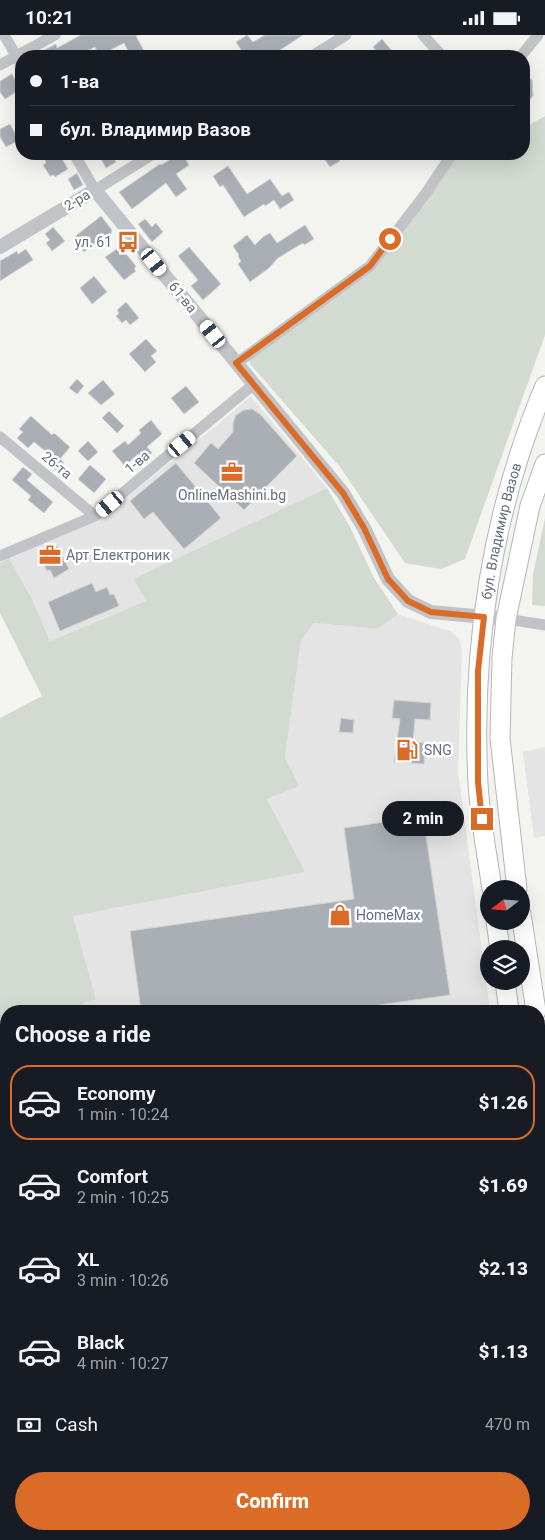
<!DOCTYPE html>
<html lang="en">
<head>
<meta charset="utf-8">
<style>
	:root { --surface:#171b24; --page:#20242c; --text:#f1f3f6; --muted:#9ea1a6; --line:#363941; --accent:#db6c28 }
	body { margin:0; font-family:Roboto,sans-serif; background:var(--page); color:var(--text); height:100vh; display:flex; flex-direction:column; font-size:19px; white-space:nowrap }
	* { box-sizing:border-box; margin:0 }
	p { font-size:16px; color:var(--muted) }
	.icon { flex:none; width:28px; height:28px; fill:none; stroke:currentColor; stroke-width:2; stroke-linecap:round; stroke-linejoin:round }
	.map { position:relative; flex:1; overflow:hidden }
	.sheet { position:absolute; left:0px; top:970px; width:545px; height:535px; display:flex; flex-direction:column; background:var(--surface); border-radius:20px 20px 0 0; box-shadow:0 5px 20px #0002 }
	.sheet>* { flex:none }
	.hud { position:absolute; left:15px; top:15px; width:515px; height:110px; border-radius:20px; box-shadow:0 5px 20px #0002; display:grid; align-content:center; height:110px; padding:0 15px; background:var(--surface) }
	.needle { width:32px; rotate:253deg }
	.fabs { position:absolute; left:480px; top:845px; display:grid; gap:10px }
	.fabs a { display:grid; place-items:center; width:50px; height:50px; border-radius:50%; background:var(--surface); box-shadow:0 5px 20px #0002; font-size:25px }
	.end { position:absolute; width:22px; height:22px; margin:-11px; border:6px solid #db6c28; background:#fff; box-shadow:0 0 0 2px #fff }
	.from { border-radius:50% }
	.bubble { position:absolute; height:35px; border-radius:18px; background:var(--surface); box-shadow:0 5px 20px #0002; font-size:16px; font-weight:800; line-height:35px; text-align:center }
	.car { position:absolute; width:15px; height:30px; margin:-15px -8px; border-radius:6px; box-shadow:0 0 4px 1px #0007; background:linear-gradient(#fff 24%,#345 0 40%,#fff 0 76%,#345 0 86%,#fff 0) }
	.hud b { display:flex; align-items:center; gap:18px; height:48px; font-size:19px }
	.hud b+b { border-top:1px solid var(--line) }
	.hud i { width:12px; height:12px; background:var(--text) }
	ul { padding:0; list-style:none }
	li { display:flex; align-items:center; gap:15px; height:75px; margin:0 10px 8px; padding:0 5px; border:2px solid transparent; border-radius:20px }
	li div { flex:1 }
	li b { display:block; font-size:19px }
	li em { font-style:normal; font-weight:800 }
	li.active { border-color:var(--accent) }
	li>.icon { width:45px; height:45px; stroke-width:1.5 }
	h2 { padding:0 15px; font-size:22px; line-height:60px }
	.pay { display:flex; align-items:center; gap:12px; height:55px; padding:0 15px; font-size:19px }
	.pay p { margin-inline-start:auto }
	.button { display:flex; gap:10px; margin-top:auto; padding:10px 15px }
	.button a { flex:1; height:58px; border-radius:30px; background:var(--accent); color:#fff; font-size:20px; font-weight:800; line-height:58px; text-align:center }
	.status { display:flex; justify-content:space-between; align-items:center; height:35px; padding:0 25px; background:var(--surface); direction:ltr }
	.status svg { height:14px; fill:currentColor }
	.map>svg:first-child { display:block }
	.built { fill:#e3e4e3 }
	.green { fill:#d3dad1 }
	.building { fill:#aaafb5; stroke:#d4d5d2 }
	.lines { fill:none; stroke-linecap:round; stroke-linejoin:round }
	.primary-casing { stroke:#b4b6ba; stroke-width:21 }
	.minor { stroke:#c1c3c7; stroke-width:11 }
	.tertiary { stroke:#c1c3c7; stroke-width:14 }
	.primary { stroke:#fff; stroke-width:19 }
	.route { stroke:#db6c28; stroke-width:6 }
	.labels { text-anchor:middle; stroke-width:5; stroke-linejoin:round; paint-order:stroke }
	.street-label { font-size:14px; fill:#646f7f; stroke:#fff }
	.poi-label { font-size:14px; fill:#646f7f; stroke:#fff; text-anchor:start }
</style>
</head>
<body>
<div class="status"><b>10:21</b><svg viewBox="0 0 49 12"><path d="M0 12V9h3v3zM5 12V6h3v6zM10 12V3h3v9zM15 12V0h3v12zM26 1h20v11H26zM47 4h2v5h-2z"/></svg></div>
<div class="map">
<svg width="545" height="1505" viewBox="0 0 545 1505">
	<rect width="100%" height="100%" fill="#f3f4ef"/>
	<path class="built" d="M251,361L327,453L133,544L146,566L50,606L32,564L9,523L97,486L217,390Z
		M398,579L452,597L459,604L462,616L458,737L490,976H84L83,968L96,963L73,881L304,837L267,764L298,751L285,722L301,605L314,588L378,594Z
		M545,712V801L534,803L523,717Z
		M6,1050V1135L0,1136V1051Z
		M6,1171V1252L0,1236V1173Z
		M545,1425V1505H541L539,1499V1427Z
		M426,1499H512L495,1505H428Z"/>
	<path class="green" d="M545,81V300L465,524L441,534L405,528L340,432L250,329L249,323L366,238L456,119H524V93Z
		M327,453L350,492L374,543L398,579L378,594L314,588L301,605L285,722L299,751L267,764L305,837L73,881L96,964L83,968L84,976H6V1050L0,1051V683L42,661L0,578V528L9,523L32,564L50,606L146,566L133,544Z
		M545,483V571L532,570L533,539Z
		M539,1095L545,1135V1173L539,1130Z
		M6,1135V1171L0,1173V1136Z
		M0,1236L6,1252V1499H426L428,1505H0Z
		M545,1367V1425L539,1427V1369Z"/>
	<path class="building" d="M81,0H139L136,1L145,18L140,21H131L124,8L99,21L95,12L77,21H33L56,9L57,13Z
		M247,0L253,7L265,0H303L271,21H245L236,7Z
		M382,4L393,17L388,21H380L373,12Z
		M12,39L21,54L5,64L0,57V46Z
		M532,44L533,61L524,71V45Z
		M10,89L19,105L6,112L0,102V94Z
		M55,119H59L68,134L55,142L54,140L50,141L43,130L46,128L45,125Z
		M98,119H111L116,127L106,133Z
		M180,119H182L189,130L176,139L187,154L176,162L166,148L132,174L119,157L160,129L161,130Z
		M335,119L340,126L330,132L325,125Z
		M228,131L247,159L270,144L282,161L289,157L294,165L280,174L274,165L265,171L264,169L244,182L223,150L220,152L213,141Z
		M77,138L83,150L74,155L68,144Z
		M101,181L112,195L109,205L98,206L84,217L73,203Z
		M145,184L152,192L156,188L163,197L152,207L138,189Z
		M305,190L314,204L304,210L303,208L278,223L269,233L250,247L238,229L241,226L238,221L239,220L233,211L247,200L255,210L263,202L270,198L277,208Z
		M53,192L65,206L52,216L46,208L50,205L45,199Z
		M189,212L221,249L203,265L191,251L198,245L178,221Z
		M26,214L33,225L0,246V226L17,216L18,219Z
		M117,214L120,216L122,214L136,231L134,234L136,236L124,245L105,222Z
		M94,241L107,257L92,269L80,253Z
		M126,267L139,283L130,290L126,285L122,288L116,281L119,278L117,275Z
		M146,304L157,316L151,321L156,327L145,337L129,319Z
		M77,344L84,351L77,359L69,353Z
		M103,345L115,359L101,370L88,358Z
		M186,351L199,367L184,379L171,363Z
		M252,374L260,379L297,421L265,453L268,460L254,465L244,475L194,428L211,408L218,414L233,397V388L236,380L244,375Z
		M109,376L124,391L117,398L102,383Z
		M31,381L52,400L54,398L70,412L60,424L64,428L57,436L45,426L50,420L34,407L28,413L17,403L23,397L19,394Z
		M151,385L162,399L147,412L152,418L143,425L138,419L125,431L112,416L125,406L128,410L141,398L139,395Z
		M88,406L98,417L88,426L78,416Z
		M176,428L221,483L184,514L153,477L144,484L130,466Z
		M90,430L106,444L94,458L78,444Z
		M23,432L32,439L27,445L53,467L44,478L28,465L31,461L12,445Z
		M57,511L69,534L54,543L50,535L47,536L39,520Z
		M92,548L96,557L107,552L110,560L114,559L119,571L60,596L48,567Z
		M394,665L431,668L430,685L415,684L413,707L425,708L424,729L394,727L400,684L392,683Z
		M341,683L354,685L353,698L339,697Z
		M423,781L450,960L337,976H141L130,896L354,864L344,793Z"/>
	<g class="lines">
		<g class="primary-casing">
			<g id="primary">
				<path id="s1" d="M492,854C487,819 480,784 478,748C471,613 492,476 545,351"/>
				<path d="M517,854L500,703L502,623L506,584L530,471L545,429"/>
				<path d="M521,879L536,976"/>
				<path d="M496,886L500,914"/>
				<path d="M505,946L509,976"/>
				<path d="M539,994L545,1035"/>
				<path d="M539,1183L545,1226"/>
			</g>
		</g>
		<path class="minor" d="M4,0L21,29
			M423,0L442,21
			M312,21L346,0
			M521,21L538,0
			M0,30L55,0
			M74,119L95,155L153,119
			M237,328L370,231L426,158L452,119
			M0,402L95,481
			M0,521L95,481L254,349
			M506,584L545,590"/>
		<path class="tertiary" d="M0,212L95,155L343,458L364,493L388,544L408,566L431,577L506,584"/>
		<use href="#primary" class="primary"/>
	</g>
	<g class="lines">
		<path class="route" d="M390,204L370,231L236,328L343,458L364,493L388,544L408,566L431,577L484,582L478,636V747L482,784"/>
	</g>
	<defs>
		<g id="bus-bare" transform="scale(1.725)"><path d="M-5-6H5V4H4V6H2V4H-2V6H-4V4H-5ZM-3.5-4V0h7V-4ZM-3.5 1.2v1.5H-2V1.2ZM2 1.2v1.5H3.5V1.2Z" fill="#db6c28" stroke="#fff" stroke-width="2.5" paint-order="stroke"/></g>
		<g id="office-bare" transform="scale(1.725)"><path d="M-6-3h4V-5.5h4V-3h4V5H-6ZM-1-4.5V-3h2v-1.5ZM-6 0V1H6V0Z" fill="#db6c28" stroke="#fff" stroke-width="2.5" paint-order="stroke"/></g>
		<g id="fuel-bare" transform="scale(1.725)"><path d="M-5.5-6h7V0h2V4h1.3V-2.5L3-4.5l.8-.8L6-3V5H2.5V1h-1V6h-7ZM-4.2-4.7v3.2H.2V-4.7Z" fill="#db6c28" stroke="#fff" stroke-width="2.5" paint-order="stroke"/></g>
		<g id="shop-bare" transform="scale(1.725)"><path d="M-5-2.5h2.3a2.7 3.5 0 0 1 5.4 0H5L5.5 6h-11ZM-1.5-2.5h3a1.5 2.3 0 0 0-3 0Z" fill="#db6c28" stroke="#fff" stroke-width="2.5" paint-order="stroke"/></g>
	</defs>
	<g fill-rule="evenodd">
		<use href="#bus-bare" x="128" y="207"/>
		<use href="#office-bare" x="232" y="437"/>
		<use href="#office-bare" x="50" y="520"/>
		<use href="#fuel-bare" x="407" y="715"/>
		<use href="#shop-bare" x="340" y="880"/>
	</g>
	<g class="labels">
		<g class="street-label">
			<text transform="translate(77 165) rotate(-31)" y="5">2-ра</text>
			<text transform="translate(183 262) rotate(51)" y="5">61-ва</text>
			<text transform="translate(137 427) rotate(-40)" y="5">1-ва</text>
			<text transform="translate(57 430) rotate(40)" y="5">26-та</text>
			<text dy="5" stroke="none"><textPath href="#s1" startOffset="361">бул. Владимир Вазов</textPath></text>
		</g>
		<g class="poi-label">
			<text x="112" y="212" text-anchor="end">ул. 61</text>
			<text x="232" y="465" text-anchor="middle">ОnlineMashini.bg</text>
			<text x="66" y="525">Арт Електроник</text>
			<text x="424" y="720">SNG</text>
			<text x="356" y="885">HomeMax</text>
		</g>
	</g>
</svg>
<div class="fabs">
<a><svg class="needle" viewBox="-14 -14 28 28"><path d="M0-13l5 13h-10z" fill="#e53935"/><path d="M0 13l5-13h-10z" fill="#9ea1a6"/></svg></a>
<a><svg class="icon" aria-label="layers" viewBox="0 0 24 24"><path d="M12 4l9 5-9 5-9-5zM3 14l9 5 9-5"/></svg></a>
</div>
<i class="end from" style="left:390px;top:204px"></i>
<i class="end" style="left:482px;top:784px"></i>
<div class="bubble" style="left:382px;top:766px;width:82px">2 min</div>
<i class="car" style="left:154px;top:227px;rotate:141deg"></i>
<i class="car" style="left:213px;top:299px;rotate:321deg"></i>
<i class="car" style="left:182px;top:409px;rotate:50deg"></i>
<i class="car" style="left:110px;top:469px;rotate:230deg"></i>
<div class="hud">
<b><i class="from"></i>1-ва</b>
<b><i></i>бул. Владимир Вазов</b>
</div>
<section class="sheet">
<h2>Choose a ride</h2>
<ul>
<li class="active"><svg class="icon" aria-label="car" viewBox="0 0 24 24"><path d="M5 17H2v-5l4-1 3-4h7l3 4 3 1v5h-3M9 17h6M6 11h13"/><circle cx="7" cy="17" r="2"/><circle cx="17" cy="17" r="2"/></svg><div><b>Economy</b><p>1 min · 10:24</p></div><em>$1.26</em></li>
<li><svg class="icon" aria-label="car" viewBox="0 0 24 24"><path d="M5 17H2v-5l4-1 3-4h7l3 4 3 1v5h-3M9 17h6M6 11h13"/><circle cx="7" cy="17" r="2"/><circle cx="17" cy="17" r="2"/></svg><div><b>Comfort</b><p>2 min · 10:25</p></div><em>$1.69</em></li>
<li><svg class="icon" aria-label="car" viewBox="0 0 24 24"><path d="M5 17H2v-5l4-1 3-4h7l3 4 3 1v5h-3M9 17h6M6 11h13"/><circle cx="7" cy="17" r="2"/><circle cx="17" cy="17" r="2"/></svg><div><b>XL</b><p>3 min · 10:26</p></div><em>$2.13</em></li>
<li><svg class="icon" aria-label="car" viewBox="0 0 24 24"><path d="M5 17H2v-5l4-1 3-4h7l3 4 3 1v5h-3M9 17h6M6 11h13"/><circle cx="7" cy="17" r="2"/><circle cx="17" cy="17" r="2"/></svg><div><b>Black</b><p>4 min · 10:27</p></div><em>$1.13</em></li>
</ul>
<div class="pay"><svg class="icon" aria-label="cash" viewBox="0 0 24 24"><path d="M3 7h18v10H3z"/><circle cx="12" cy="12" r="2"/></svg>Cash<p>470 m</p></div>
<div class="button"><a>Confirm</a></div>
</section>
</div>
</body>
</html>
